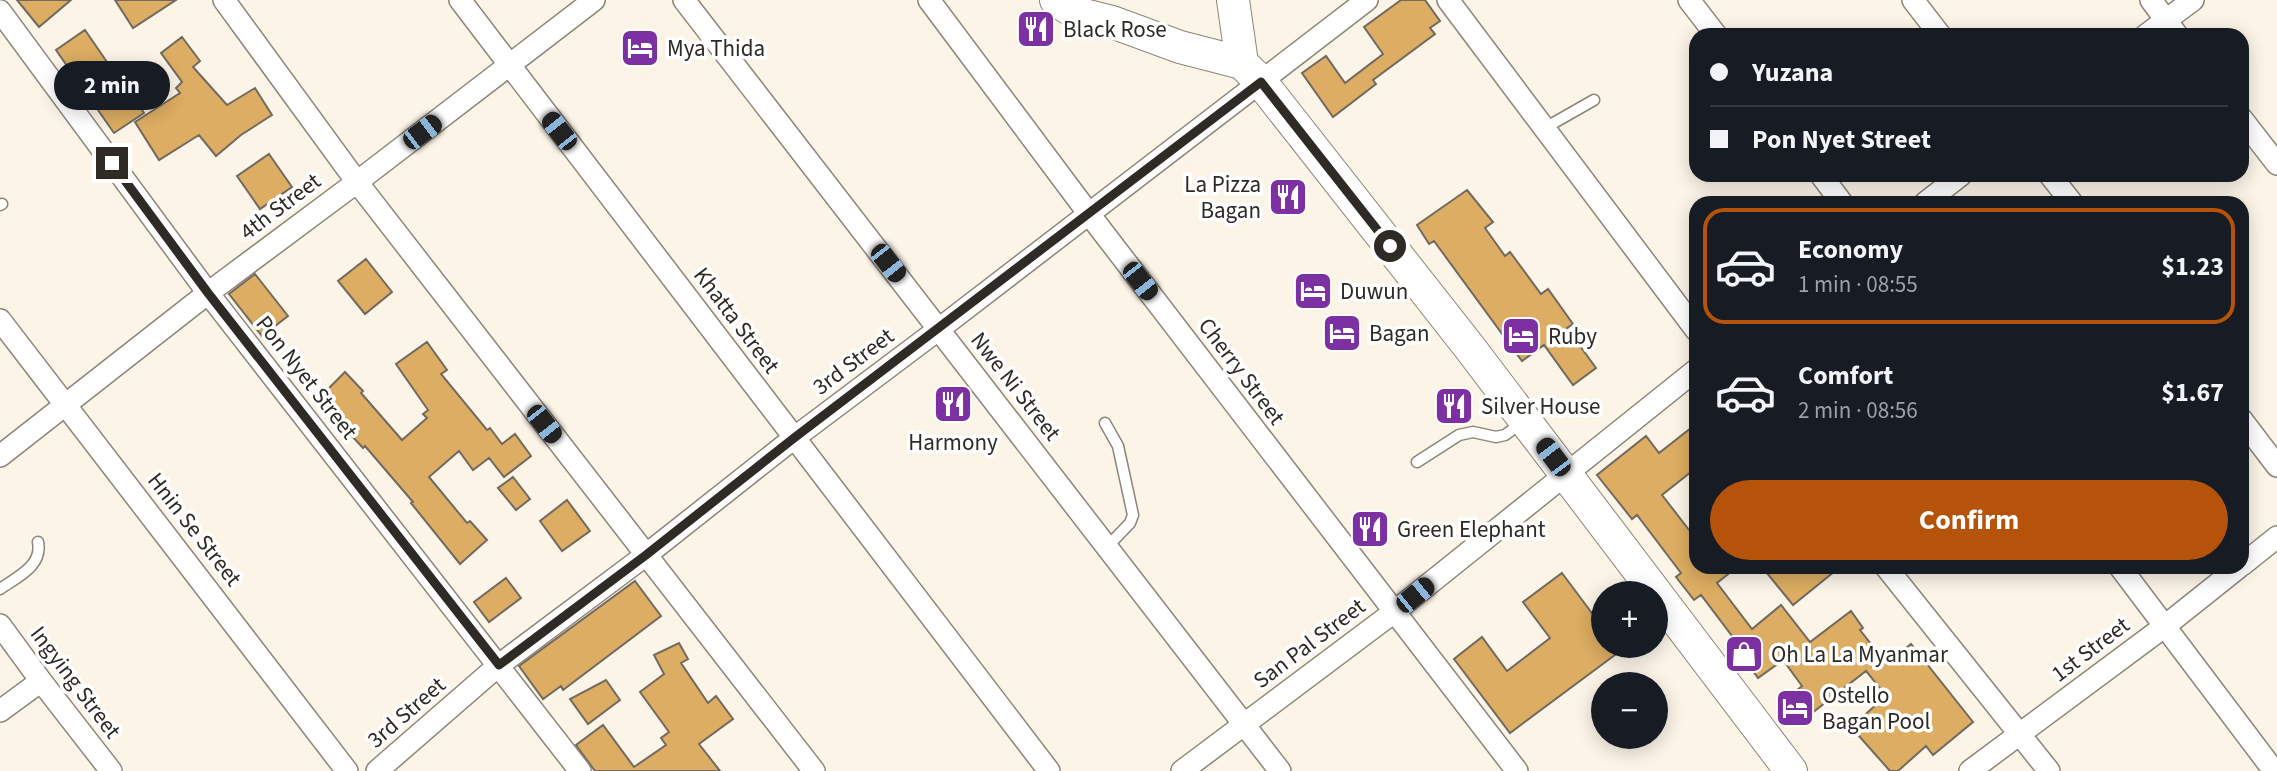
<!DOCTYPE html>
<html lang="en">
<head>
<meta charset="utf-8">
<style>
	:root { --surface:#171b24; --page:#242831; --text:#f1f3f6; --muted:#9ea1a6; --line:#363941; --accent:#b45309 }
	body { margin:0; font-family:"Source Sans 3",sans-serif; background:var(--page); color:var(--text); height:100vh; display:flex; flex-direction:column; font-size:26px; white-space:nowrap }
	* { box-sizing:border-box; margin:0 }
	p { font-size:23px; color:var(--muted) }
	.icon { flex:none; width:38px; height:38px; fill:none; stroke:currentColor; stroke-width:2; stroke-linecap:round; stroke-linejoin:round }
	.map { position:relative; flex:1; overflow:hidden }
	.drawer { position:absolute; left:1689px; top:196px; width:560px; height:378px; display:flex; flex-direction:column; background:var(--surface); border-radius:21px; box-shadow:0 4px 18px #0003 }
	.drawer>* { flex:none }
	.guide { position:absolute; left:1689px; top:28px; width:560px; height:154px; border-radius:21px; box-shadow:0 4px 18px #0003; display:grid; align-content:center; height:154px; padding:0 21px; background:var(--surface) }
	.tools { position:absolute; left:1591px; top:581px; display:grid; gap:14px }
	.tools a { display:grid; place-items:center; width:77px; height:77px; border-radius:50%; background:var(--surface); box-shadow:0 4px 18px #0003; font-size:35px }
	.end { position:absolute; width:32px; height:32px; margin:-16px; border:9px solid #2e2b26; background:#fff; box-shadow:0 0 0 4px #fff }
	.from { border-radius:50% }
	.bubble { position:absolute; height:49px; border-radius:24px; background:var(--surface); box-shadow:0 4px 18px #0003; font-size:23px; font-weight:700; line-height:49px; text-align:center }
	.car { position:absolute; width:21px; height:42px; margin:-21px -10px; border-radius:9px; box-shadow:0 0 5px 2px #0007; background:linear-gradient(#222 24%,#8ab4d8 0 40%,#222 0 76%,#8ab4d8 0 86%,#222 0) }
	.guide b { display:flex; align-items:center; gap:24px; height:66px; font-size:26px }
	.guide b+b { border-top:2px solid var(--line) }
	.guide i { width:18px; height:18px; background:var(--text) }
	ul { padding:12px 0 0; list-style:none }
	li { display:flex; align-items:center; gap:21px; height:116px; margin:0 14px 10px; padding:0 7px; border:4px solid transparent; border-radius:21px }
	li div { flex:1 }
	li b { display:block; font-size:26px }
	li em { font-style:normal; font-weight:700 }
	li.on { border-color:var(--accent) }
	li>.icon { width:63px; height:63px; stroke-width:1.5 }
	.button { display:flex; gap:14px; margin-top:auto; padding:14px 21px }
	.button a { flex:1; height:80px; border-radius:42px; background:var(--accent); color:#fff; font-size:28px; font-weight:700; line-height:80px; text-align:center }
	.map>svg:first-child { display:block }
	.building { fill:#dcad62; stroke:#726a5f; stroke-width:2 }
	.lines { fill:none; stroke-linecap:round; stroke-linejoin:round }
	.lane-casing { stroke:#8d857a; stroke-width:13 }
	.street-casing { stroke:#8d857a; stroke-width:24 }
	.secondary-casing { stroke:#8d857a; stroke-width:34 }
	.lane { stroke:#fff; stroke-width:10 }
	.street { stroke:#fff; stroke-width:21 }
	.secondary { stroke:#fff; stroke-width:32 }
	.route { stroke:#2e2b26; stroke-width:9 }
	.labels { text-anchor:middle; stroke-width:7; stroke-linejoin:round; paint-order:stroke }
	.poi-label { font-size:23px; fill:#2e2b26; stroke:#fff; text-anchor:start }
	.street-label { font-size:23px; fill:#2e2b26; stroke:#fff }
</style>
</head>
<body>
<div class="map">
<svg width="2277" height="771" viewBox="0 0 2277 771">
	<rect width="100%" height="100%" fill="#fcf4e7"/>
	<path class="building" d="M17,0H71L39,27Z
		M115,0H176L133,28Z
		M1401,0H1425L1440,21L1430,28L1435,34L1373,80L1376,84L1333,117L1302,73L1326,56L1345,83L1383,54L1364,27Z
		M85,30L118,78L120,76L144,113L114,133L56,50Z
		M182,37L200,61L193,67L227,105L255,88L272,115L241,135L216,156L199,135L159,160L135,122L180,93L176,88L182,82L161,53Z
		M269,154L292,187L260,209L237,176Z
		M1467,190L1493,222L1485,228L1505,256L1510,252L1541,294L1548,289L1573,324L1567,328L1596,368L1573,385L1544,345L1522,361L1434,241L1429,244L1417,225Z
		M366,259L392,292L365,314L338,281Z
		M255,274L288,316L262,336L229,294Z
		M427,342L447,370L441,374L487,430L490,428L502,444L515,434L531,456L504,477L489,458L473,470L459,451L429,477L467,523L470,521L487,540L460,564L411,503L413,502L365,446L363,448L318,399L345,372L363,391L361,393L402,440L427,418L423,414L428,410L396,364Z
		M1696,424V468L1662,495L1696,539V567H1737L1717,583L1752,629L1781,605L1810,642L1851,611L1863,628L1860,630L1887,664L1911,644L1973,722L1933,755L1926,746L1898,771H1890L1851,727L1886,696L1866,671L1812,713L1796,691L1802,686L1783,660L1758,678L1732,641L1735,640L1701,595L1694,600L1676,577L1681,573L1637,515L1632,519L1597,475L1646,436L1659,453Z
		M513,477L530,499L516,510L498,488Z
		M567,500L590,531L562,551L540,521Z
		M1762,567H1840L1793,605Z
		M1562,573L1603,628V646H1627L1510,733L1454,659L1482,637L1507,671L1550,638L1523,602Z
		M506,578L521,598L489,622L474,602Z
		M635,581L661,616L563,690L561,686L543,699L519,666Z
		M679,643L688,659L681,663L708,703L716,696L733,719L699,744L720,771H595L576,745L603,725L634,767L666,745L661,738L669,732L640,692L664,674L654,655Z
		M606,680L620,700L588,724L570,699Z"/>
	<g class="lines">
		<g class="lane-casing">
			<path id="lane" d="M1543,129L1594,100
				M0,205L2,204
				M1105,423L1118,446L1133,515L1130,523L1108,546
				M1417,462L1459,435L1473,432L1496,437L1505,435L1523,422
				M0,589C17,577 43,566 38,542"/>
		</g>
		<g class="street-casing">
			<path id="street" d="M224,0L357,182L814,771
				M460,0L1049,771
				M684,0L1280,771
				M929,0L1089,214L1517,771
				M1448,0L1696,330
				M1689,0L1716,35
				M1913,0L1940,35
				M2151,0L2177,35
				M0,11L208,293L580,771
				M2146,35L2193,0
				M2242,119L2277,164
				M1821,175L1842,203
				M2050,175L2072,203
				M1925,203L1961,175
				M0,320L347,771
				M2242,420L2277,466
				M0,456L208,293L357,182L594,0
				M2242,565L2277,537
				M1886,567L2049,771
				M2120,567L2274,771
				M0,625L41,681L111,771
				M0,711L41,681
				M377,771L499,665L646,555L794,438L939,329L1367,0
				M1182,771L1394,612L1696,370
				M1970,771L2165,626L2239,567"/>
		</g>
		<g class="secondary-casing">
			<path id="secondary" d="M1056,0L1076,13L1112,22L1180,47L1242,63L1261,82L1470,348L1791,771
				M1233,0L1242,63"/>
		</g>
		<use href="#lane" class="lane"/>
		<use href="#street" class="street"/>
		<use href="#secondary" class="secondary"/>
	</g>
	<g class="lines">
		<path class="route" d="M112,163L208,293L499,665L646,555L794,438L1261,82L1390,246"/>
	</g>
	<defs>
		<g id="restaurant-square" transform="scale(2.0125)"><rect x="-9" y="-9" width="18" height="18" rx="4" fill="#7c30a2" stroke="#fff"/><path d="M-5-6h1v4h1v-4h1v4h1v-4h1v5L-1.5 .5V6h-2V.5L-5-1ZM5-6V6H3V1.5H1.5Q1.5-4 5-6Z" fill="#fff"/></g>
		<g id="hotel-square" transform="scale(2.0125)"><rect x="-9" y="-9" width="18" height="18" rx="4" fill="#7c30a2" stroke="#fff"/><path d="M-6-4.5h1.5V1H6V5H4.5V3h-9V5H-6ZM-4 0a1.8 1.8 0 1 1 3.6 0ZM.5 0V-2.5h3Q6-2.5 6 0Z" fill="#fff"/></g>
		<g id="shop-square" transform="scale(2.0125)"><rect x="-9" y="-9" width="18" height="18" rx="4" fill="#7c30a2" stroke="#fff"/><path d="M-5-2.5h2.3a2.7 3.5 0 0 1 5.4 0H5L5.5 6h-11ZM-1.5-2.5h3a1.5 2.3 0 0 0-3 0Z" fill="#fff"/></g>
	</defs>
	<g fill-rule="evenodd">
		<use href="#restaurant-square" x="1036" y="29"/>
		<use href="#hotel-square" x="640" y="48"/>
		<use href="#restaurant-square" x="1288" y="197"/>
		<use href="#hotel-square" x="1313" y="291"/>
		<use href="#hotel-square" x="1342" y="333"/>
		<use href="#hotel-square" x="1521" y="336"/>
		<use href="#restaurant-square" x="953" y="404"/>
		<use href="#restaurant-square" x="1454" y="406"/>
		<use href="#restaurant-square" x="1370" y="529"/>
		<use href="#shop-square" x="1744" y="654"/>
		<use href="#hotel-square" x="1795" y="708"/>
	</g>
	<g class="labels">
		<g class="poi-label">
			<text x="1063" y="37">Black Rose</text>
			<text x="667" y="56">Mya Thida</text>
			<text x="1261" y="192" text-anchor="end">La Pizza<tspan x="1261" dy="26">Bagan</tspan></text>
			<text x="1340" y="299">Duwun</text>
			<text x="1369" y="341">Bagan</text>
			<text x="1548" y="344">Ruby</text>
			<text x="1481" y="414">Silver House</text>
			<text x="953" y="450" text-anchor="middle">Harmony</text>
			<text x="1397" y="537">Green Elephant</text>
			<text x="1771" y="662">Oh La La Myanmar</text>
			<text x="1822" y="703">Ostello<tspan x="1822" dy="26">Bagan Pool</tspan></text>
		</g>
		<g class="street-label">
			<text transform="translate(280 206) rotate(-37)" y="8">4th Street</text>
			<text transform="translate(737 320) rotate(53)" y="8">Khatta Street</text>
			<text transform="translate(853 361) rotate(-37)" y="8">3rd Street</text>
			<text transform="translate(1242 371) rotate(53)" y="8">Cherry Street</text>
			<text transform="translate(307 377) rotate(52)" y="8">Pon Nyet Street</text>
			<text transform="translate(1016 386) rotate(52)" y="8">Nwe Ni Street</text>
			<text transform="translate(195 529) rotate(52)" y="8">Hnin Se Street</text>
			<text transform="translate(1309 643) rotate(-37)" y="8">San Pal Street</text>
			<text transform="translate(2090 649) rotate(-37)" y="8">1st Street</text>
			<text transform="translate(76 682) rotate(53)" y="8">Ingying Street</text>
			<text transform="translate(406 712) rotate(-41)" y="8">3rd Street</text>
		</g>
	</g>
</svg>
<div class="tools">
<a>+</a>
<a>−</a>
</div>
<i class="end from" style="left:1390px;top:246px"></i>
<i class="end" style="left:112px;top:163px"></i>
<div class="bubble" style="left:54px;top:61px;width:116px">2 min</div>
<i class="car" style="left:559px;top:131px;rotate:322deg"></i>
<i class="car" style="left:422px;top:132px;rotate:53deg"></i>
<i class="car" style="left:888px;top:263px;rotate:142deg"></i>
<i class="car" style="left:1140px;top:281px;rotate:142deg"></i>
<i class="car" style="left:544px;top:424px;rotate:142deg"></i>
<i class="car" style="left:1553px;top:457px;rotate:323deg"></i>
<i class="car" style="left:1415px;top:595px;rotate:51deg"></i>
<div class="guide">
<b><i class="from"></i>Yuzana</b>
<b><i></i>Pon Nyet Street</b>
</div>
<section class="drawer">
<ul>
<li class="on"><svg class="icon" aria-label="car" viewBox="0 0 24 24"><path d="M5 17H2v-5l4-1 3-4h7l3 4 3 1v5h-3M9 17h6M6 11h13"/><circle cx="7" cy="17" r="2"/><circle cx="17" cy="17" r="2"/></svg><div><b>Economy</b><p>1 min · 08:55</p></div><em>$1.23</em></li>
<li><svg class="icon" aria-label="car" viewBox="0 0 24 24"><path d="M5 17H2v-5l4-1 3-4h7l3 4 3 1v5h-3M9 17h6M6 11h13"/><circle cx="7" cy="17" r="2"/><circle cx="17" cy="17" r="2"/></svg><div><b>Comfort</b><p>2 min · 08:56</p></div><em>$1.67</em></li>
</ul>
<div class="button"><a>Confirm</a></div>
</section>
</div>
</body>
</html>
